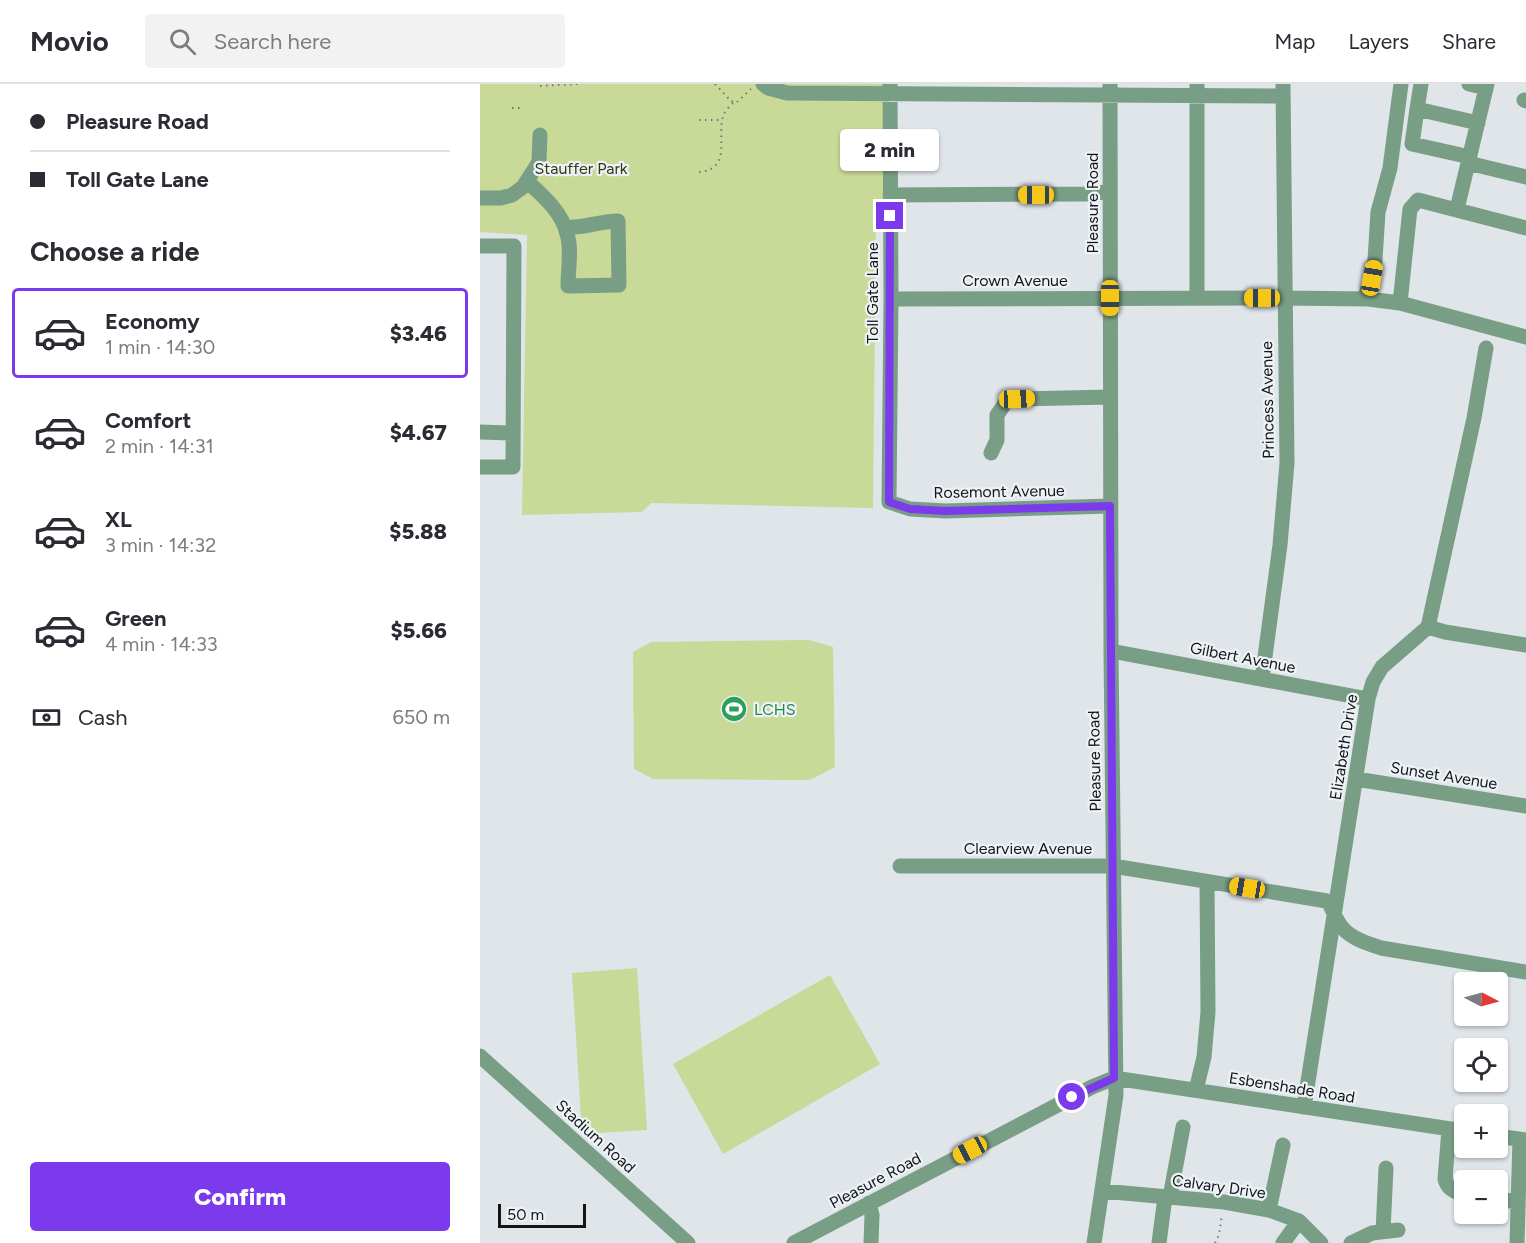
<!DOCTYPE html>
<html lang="en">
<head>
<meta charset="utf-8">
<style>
	:root { --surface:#fff; --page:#f2f2f3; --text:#2b2b33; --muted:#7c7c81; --line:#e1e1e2; --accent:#7c3aed }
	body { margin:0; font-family:Figtree,sans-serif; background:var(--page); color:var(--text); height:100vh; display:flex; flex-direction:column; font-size:22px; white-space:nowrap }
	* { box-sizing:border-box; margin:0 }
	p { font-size:20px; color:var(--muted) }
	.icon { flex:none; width:33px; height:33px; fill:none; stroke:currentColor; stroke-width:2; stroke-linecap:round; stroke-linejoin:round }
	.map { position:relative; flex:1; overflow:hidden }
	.side { display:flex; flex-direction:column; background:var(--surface); width:480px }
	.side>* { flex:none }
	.guide { display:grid; align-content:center; height:132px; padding:0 30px; background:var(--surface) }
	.needle { width:39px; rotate:96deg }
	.controls { position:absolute; left:974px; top:888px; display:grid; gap:12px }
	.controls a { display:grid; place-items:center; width:54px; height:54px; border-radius:6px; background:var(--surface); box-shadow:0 2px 4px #0004; font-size:30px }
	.scale { position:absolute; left:18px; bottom:15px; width:88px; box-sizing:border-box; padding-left:6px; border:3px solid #131516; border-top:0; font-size:16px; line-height:21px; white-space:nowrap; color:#131516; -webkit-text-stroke:4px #edf2f7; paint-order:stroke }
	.end { position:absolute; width:27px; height:27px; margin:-14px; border:8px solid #7c3aed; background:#fff; box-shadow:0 0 0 3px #fff }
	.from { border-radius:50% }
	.bubble { position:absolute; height:42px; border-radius:6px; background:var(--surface); box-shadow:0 2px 4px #0004; font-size:20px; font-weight:800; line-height:42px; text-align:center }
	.car { position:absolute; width:18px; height:36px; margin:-18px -9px; border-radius:8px; box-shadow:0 0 4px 2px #0007; background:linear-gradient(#f5c518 24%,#345 0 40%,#f5c518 0 76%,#345 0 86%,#f5c518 0) }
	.guide b { display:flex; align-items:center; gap:21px; height:57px; font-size:22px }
	.guide b+b { border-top:2px solid var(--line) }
	.guide i { width:15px; height:15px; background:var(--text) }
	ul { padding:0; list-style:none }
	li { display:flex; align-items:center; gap:18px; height:90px; margin:0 12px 9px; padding:0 18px; border:3px solid transparent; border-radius:6px }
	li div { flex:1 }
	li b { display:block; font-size:22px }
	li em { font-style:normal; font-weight:800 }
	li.active { border-color:var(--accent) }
	li>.icon { width:54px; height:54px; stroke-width:1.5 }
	h2 { padding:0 30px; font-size:27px; line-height:72px }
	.pay { display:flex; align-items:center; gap:15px; height:66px; padding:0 30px; font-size:22px }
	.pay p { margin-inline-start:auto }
	.button { display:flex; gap:12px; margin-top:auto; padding:12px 30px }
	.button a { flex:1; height:69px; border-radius:6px; background:var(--accent); color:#fff; font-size:24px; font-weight:800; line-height:69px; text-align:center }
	header { display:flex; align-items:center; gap:36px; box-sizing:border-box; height:84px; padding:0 30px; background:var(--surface); border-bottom:2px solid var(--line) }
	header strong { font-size:28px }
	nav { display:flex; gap:33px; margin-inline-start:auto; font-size:21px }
	.search { width:420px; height:54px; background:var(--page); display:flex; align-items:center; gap:15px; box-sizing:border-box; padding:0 21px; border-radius:6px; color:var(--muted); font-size:22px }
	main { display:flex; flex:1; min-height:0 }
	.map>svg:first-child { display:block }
	.green { fill:#c9d997 }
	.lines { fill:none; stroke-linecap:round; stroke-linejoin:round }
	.path { stroke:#75787b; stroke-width:2; stroke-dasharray:1.5 4.5; stroke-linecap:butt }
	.minor { stroke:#799e86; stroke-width:15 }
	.route { stroke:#7c3aed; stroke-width:8 }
	.labels { text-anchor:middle; stroke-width:4.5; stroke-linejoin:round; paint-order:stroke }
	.park-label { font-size:16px; fill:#313912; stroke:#edf2f7 }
	.street-label { font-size:16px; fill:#131516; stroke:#edf2f7 }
	.leisure-label { font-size:16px; fill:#27864d; stroke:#edf2f7; text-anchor:start }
</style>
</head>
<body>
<header>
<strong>Movio</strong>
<div class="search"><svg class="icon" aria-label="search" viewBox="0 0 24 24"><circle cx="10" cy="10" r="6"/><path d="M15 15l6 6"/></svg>Search here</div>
<nav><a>Map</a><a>Layers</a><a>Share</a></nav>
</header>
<main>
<section class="side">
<div class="guide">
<b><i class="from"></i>Pleasure Road</b>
<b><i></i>Toll Gate Lane</b>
</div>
<h2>Choose a ride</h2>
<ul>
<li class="active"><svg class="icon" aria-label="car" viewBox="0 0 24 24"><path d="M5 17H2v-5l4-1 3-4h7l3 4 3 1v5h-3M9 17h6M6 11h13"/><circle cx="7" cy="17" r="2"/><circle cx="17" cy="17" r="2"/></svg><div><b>Economy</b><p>1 min · 14:30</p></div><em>$3.46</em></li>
<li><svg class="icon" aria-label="car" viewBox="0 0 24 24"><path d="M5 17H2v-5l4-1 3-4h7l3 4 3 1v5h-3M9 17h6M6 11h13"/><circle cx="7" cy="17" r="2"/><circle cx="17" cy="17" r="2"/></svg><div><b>Comfort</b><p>2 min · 14:31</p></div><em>$4.67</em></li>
<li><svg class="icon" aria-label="car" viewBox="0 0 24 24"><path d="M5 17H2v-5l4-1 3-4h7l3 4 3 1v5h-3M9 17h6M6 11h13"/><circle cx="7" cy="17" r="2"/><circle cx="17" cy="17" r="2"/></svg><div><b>XL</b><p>3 min · 14:32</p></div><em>$5.88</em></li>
<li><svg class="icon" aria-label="car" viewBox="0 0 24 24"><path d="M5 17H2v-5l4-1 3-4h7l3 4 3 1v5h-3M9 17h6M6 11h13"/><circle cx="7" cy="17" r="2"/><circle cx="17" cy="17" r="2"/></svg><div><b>Green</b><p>4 min · 14:33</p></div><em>$5.66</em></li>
</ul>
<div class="pay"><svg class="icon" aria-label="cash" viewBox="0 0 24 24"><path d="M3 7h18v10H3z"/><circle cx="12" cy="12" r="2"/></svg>Cash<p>650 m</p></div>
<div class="button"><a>Confirm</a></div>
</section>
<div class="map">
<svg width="1046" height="1159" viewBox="0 0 1046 1159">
	<rect width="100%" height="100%" fill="#e0e5ea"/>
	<path class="green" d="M0,0H410V132L396,135L393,424L171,419L162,428L42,431L47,151L0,148Z
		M329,556L353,563L355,683L330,696L173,695L154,685L153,568L171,558Z
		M157,884L167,1046L102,1050L92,889Z
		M350,891L400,980L243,1070L193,980Z"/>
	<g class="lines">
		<path class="path" d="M235,0L251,17L256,19L271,5
			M60,2L98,0
			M32,24H41
			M219,36H243
			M219,88C254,85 235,50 244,30C246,26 250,22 253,19
			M735,1159L739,1151L742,1130"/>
		<path class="minor" d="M283,0L288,4L307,9L803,12
			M410,0L411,215L409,418L430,425L466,427L630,422
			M717,0V214
			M941,0L937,25L998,39
			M989,0L1006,4
			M1044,16L1046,17
			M937,25L932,60L990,73
			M988,79L1046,93
			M48,98C63,112 82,128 87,150C92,165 88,185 88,202L139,201L138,137C120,137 102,145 85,143
			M410,111L605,110L630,107
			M0,114H21L32,111L43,103L59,78L60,51
			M977,125L1007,0
			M0,162H34L33,383H0
			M411,215L804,214L888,215L920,219L930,125L938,116L1046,144
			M884,215L892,194L895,176L898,128L910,84L921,0
			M920,219L1046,253
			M0,348L33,349
			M511,369L517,356V331L526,318L537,315L630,313
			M948,543L965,548L1046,561
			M631,567L888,615
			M782,595L800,461L807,379L803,0
			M876,695L1046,722
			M420,782H633L847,817C853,824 854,832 859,839C868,854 886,859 901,864L1046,888
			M0,972L208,1159
			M634,994L984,1047
			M716,1006L724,973L728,928L727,798
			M824,1023L888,615L893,598L902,583L948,543L994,334L1006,264
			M969,1045L965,1095C967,1104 975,1109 984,1110
			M1017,1052L1046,1056
			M622,1107L744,1118L789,1126L819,1137L841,1159
			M690,1113L703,1043
			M1017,1115L1038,1118
			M389,1119L392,1131L391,1159
			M789,1126L803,1061
			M903,1148L906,1084
			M314,1159L612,1003L634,994
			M614,1159L636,1011L631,567L630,0
			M679,1159L685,1113
			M803,1159L819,1137
			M871,1159L892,1149L918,1146
			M1037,1159L1040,1055"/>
	</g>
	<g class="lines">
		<path class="route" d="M410,132L409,418L430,425L466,427L630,422L634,994L592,1013"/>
	</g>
	<defs>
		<g id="stadium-disc" transform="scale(1.35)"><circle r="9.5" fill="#2e9e5b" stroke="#edf2f7"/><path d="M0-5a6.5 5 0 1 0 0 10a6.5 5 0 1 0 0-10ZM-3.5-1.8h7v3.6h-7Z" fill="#fff"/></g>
	</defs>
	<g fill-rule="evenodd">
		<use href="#stadium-disc" x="254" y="625"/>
	</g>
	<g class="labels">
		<g class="park-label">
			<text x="101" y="90">Stauffer Park</text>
		</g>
		<g class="street-label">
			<text transform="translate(612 119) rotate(-90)" y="6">Pleasure Road</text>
			<text x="535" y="202">Crown Avenue</text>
			<text transform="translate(392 209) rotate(-90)" y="6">Toll Gate Lane</text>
			<text transform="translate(787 316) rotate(-91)" y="6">Princess Avenue</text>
			<text transform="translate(519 407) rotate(-1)" y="6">Rosemont Avenue</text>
			<text transform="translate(763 573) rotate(11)" y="6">Gilbert Avenue</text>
			<text transform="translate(863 663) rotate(-81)" y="6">Elizabeth Drive</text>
			<text transform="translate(614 677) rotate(-91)" y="6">Pleasure Road</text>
			<text transform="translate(964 691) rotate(9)" y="6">Sunset Avenue</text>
			<text x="548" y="770">Clearview Avenue</text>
			<text transform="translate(812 1003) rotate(9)" y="6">Esbenshade Road</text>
			<text transform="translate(116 1052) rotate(42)" y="6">Stadium Road</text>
			<text transform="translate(395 1096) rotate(-28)" y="6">Pleasure Road</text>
			<text transform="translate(739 1102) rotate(8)" y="6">Calvary Drive</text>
		</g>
		<g class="leisure-label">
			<text x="274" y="631">LCHS</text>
		</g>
	</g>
</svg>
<div class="controls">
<a><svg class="needle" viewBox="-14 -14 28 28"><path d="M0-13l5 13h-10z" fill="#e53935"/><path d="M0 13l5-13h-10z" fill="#7c7c81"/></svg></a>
<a><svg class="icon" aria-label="locate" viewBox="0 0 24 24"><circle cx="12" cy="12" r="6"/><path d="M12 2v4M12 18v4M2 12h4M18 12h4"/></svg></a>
<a>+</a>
<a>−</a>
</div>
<div class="scale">50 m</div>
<i class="end from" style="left:592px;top:1013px"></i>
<i class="end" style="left:410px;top:132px"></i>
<div class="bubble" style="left:360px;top:45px;width:99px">2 min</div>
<i class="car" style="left:556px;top:111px;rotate:270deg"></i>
<i class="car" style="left:892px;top:194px;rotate:10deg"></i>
<i class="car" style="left:630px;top:214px;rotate:180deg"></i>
<i class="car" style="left:782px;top:214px;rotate:270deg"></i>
<i class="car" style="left:537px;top:315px;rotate:88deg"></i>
<i class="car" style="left:767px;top:804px;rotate:279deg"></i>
<i class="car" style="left:490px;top:1066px;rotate:242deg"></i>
</div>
</main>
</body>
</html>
